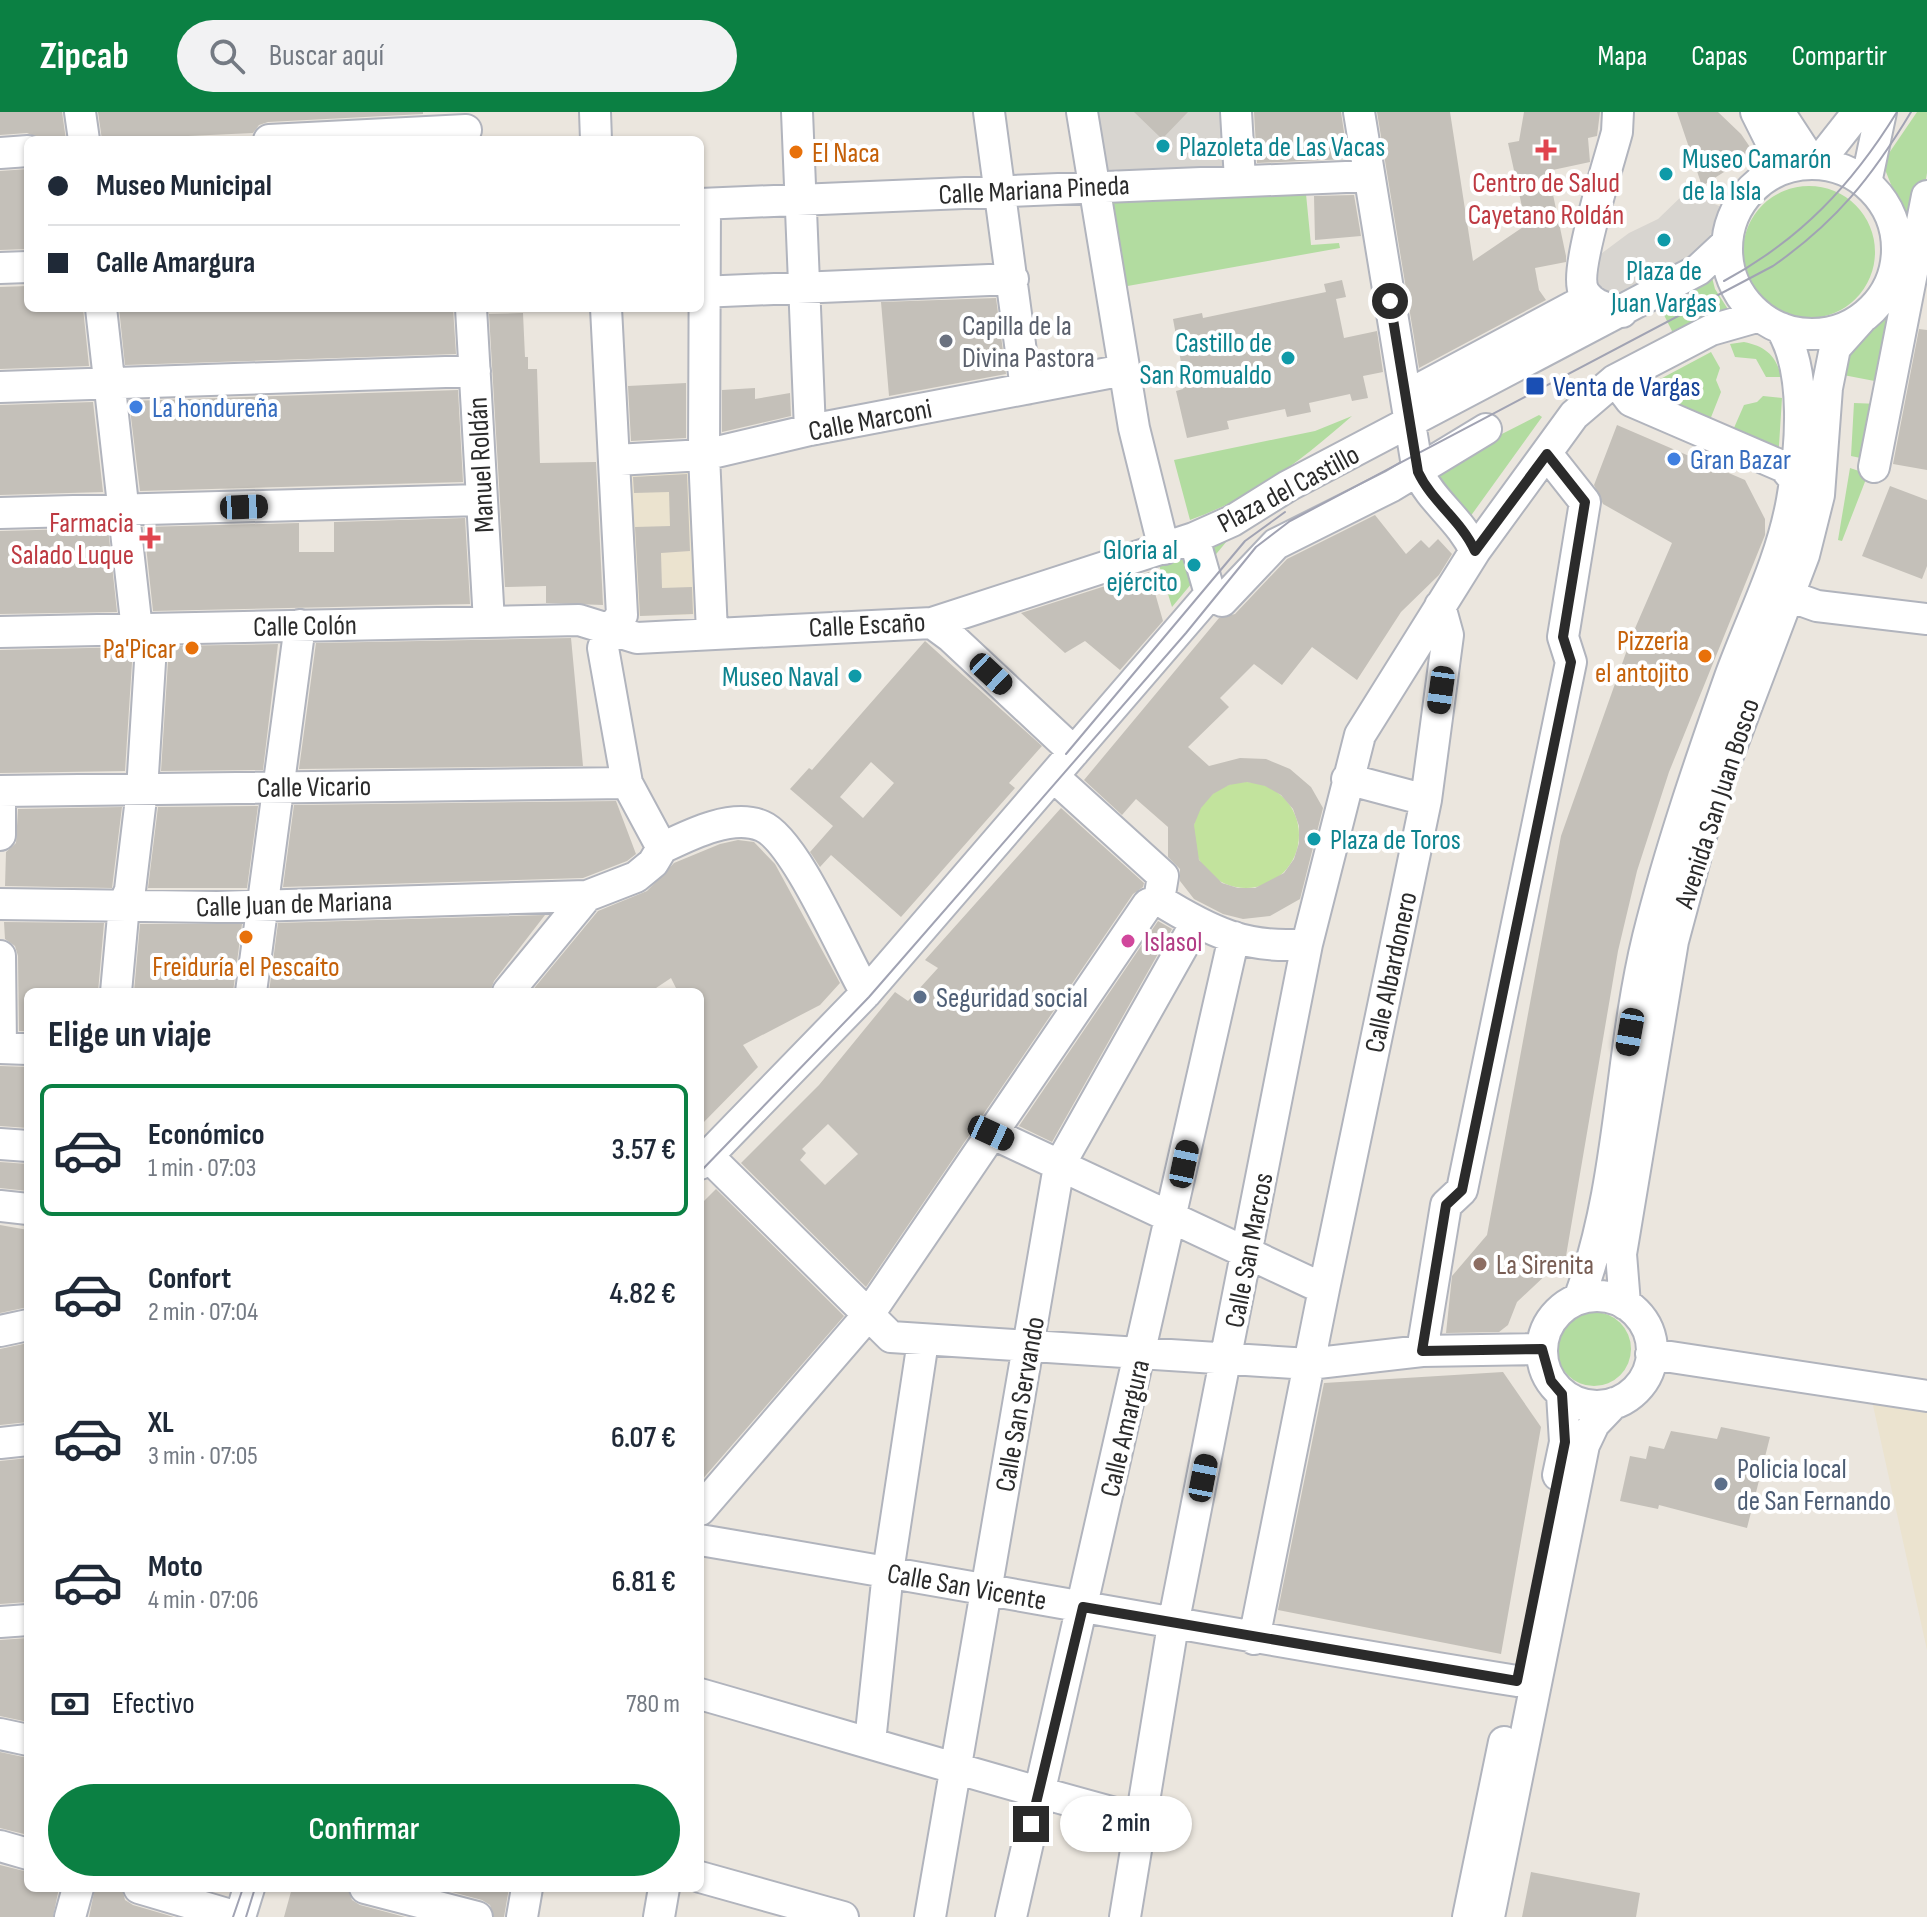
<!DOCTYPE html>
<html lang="es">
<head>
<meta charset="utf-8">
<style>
	:root { --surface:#fff; --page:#f2f2f3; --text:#1f2937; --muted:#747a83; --line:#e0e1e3; --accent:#0b8043 }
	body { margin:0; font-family:"Sofia Sans Condensed",sans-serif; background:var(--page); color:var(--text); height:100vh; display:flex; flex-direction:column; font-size:30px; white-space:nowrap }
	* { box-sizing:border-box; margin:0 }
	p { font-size:26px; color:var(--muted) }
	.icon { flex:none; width:44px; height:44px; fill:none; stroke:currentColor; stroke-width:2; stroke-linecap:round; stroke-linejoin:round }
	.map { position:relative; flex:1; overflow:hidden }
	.sheet { position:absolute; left:24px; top:876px; width:680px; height:904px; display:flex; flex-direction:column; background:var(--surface); border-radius:12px; box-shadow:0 2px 6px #0004 }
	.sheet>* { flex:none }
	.guide { position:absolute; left:24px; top:24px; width:680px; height:176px; border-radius:12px; box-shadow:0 2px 6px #0004; display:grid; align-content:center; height:176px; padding:0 24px; background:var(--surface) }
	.end { position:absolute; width:36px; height:36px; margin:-18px; border:10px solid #2b2b2b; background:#fff; box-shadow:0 0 0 4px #fff }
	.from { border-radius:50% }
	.bubble { position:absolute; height:56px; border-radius:28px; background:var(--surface); box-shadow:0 2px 6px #0004; font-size:26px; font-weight:600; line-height:56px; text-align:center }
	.car { position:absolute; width:24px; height:48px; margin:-24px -12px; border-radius:10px; box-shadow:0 0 6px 2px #0007; background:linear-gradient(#222 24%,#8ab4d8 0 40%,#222 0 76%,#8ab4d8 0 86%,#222 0) }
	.guide b { display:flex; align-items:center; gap:28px; height:76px; font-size:30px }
	.guide b+b { border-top:2px solid var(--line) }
	.guide i { width:20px; height:20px; background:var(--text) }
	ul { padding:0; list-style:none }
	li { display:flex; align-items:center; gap:24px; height:132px; margin:0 16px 12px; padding:0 8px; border:4px solid transparent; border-radius:12px }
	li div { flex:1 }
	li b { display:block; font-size:30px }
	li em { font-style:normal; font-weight:600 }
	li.on { border-color:var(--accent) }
	li>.icon { width:72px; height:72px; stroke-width:1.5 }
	h2 { padding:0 24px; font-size:36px; line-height:96px }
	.pay { display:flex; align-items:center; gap:20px; height:88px; padding:0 24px; font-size:30px }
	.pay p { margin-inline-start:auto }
	.action { display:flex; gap:16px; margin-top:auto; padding:16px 24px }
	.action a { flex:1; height:92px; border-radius:48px; background:var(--accent); color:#fff; font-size:32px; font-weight:600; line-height:92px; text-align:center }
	header { display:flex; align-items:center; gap:48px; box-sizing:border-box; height:112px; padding:0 40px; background:var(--accent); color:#fff }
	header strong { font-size:38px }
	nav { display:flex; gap:44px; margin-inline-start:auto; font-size:28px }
	.search { width:560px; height:72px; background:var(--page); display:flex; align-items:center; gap:20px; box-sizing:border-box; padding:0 28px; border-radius:44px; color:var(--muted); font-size:30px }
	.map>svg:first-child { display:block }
	.education { fill:#ebe3cf }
	.green { fill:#b2dca0 }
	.pitch { fill:#c2e39d }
	.plaza { fill:#d8d5d0 }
	.building { fill:#c4c0b9; fill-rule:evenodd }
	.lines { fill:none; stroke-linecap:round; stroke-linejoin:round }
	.minor-casing { stroke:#b1b4bd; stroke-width:34 }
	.minor { stroke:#fff; stroke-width:30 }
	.tram { stroke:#a1a3b3; stroke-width:2 }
	.route { stroke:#2b2b2b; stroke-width:10 }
	.culture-dot { fill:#0f9aa8; stroke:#fff; stroke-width:3 }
	.health-dot { fill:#e0444e; stroke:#fff; stroke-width:3 }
	.food-dot { fill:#e8710a; stroke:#fff; stroke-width:3 }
	.worship-dot { fill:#6b7280; stroke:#fff; stroke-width:3 }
	.transit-dot { fill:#1a4fb4; stroke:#fff; stroke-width:3 }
	.shop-dot { fill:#3f7fe0; stroke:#fff; stroke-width:3 }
	.hotel-dot { fill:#d1479c; stroke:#fff; stroke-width:3 }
	.service-dot { fill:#5c6f8a; stroke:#fff; stroke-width:3 }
	.education-dot { fill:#8d6e63; stroke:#fff; stroke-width:3 }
	.labels { text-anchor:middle; stroke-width:8; stroke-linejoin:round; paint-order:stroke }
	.culture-label { font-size:28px; fill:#0d838f; stroke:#fff; text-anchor:start }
	.food-label { font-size:28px; fill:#c56008; stroke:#fff; text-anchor:end }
	.health-label { font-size:28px; fill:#be3a42; stroke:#fff }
	.street-label { font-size:28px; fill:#2b2b2b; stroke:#fff }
	.worship-label { font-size:28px; fill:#5b616d; stroke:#fff; text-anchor:start }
	.transit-label { font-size:28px; fill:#164399; stroke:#fff; text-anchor:start }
	.shop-label { font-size:28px; fill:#366cbe; stroke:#fff; text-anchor:start }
	.hotel-label { font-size:28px; fill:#b23c85; stroke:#fff; text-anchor:start }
	.service-label { font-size:28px; fill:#4e5e75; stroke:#fff; text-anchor:start }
	.education-label { font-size:28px; fill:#785e54; stroke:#fff; text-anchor:start }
</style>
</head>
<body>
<header>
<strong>Zipcab</strong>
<div class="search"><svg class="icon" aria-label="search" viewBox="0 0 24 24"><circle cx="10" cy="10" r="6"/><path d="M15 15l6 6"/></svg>Buscar aquí</div>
<nav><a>Mapa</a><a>Capas</a><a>Compartir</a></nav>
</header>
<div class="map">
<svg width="1927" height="1805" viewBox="0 0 1927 1805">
	<rect width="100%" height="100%" fill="#ebe6de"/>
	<path class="education" d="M700,351L705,502L631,504L626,353Z
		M1872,1289L1927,1298V1538Z"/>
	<path class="green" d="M1917,0H1927V61L1912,147L1906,110L1884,55L1885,47Z
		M1743 140a66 66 0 1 1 132 0a66 66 0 1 1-132 0Z
		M1306,82L1311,133L1339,131L1340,136L1122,175L1109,91Z
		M1709,154L1715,177L1731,202L1675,225L1657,189Z
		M1892,196L1885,271L1838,262L1847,241Z
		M1744,230C1765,234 1777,244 1781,265H1766L1756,247L1735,245L1730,232Z
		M1711,240L1720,256L1716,268L1721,280L1706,318L1634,281Z
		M1763,284L1782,286L1778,349L1730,325L1744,293L1757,290Z
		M1854,291L1880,292L1870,348L1851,344Z
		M1539,303L1542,305L1470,405L1440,370L1437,355Z
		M1352,304C1299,350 1258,383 1190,408L1174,348L1315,319Z
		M1850,356L1868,362L1842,429L1838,428Z
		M1232,423L1172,495L1159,453Z
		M1557 1237a37 37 0 1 1 74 0a37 37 0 1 1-74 0Z"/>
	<path class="pitch" d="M1193 723a53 53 0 1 1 106 0a53 53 0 1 1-106 0Z"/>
	<path class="plaza" d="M1082,0H1236L1240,68L1094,75Z
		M1687,79L1721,95L1705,137L1631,187L1597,184L1590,150L1629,121L1658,107Z"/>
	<path class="building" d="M0,0H62L66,28H42L27,21L0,23Z
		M98,0H423V2L268,10L259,13L253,21L102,28Z
		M1134,0H1188L1162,27Z
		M1254,0H1341L1348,47L1257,51Z
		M1377,0H1450L1473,149L1526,113L1508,31L1519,29L1524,0H1600L1597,24L1588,26L1590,50L1548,59L1566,144V150L1535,156L1539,178L1546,188L1419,256Z
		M1677,0H1718L1741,22L1754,41L1702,74Z
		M28,57V137L0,138V59Z
		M1354,83L1361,124L1315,128L1314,84Z
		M1342,168L1346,185L1336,187L1344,226L1377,219L1383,260L1363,264L1368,286L1352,289L1350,282L1309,291L1311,300L1287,305L1285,297L1227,309L1229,317L1187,326L1176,279L1183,277L1185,272L1173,207L1202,201L1203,206L1326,180L1324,172Z
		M28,174V196H83L89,254L0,257V175Z
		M996,186L1006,262L889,284L881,190Z
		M119,196H453L456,242L125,253Z
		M523,201L525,245H528V257H537L540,351L596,350L603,493L546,491V474L505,475L489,202Z
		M1919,217L1927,218V358L1893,352Z
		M686,271V326L631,329L628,274Z
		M755,276V287L790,281L791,304L722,320V278Z
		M458,278L463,370L140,379L129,289Z
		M93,290L103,380L0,383V293Z
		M1617,313L1745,368L1765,407V423L1669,660L1637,759L1618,839L1566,1144L1517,1190L1508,1213L1499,1220L1446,1221L1452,1164L1487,1123L1561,724L1633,521L1672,431L1603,392L1594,373Z
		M687,362L690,439L661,441L662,476L692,475L693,502L640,504L635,415L670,414L669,380L634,381L633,365Z
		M1890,374L1927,388V454L1922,467L1862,444Z
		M1375,403L1406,442L1421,428L1429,436L1438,427L1452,442L1439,463L1401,500L1357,568L1312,535L1282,573L1254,552L1220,586L1229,595L1188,635L1209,654L1240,646L1266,647L1290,657L1311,675L1323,696L1300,787L1270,804L1243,807L1223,802L1194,787L1180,769V757L1168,745V715L1136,687L1122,703L1084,668L1219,506L1235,502L1287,447ZM1247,670L1265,674L1281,683L1293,697L1299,714V731L1294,747L1284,761L1255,776H1238L1222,771L1199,748L1194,713L1201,696L1213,682L1229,673Z
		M465,406L470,492L153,499L144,415L299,411V440H334V410Z
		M108,416L117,500L0,502V419Z
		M1149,460L1163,509L1120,558L1085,529L1065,541L1021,501Z
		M571,526L583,654L299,657L316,531Z
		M925,529L1042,634L1009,671L1015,676L901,805L831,743L820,755L810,740L833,714L790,677L809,656L812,658ZM871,650L894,671L863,706L840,685Z
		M278,532L263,658L161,659L169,534Z
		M133,535L125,659L0,661V538Z
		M616,689L636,742L627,749L583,766L283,775L294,693Z
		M258,694L247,776H148L158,695Z
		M122,695L112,776L5,774L6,740L16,731L18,697Z
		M1061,696L1144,771L1143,775L1133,782L866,1175L741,1051L819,973L895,880L908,889L938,856L925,848ZM828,1012L858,1042L825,1073L800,1048L806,1041L802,1037Z
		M738,728L754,730L775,752L840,871L820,893L743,933L758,955L700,1014V880H678L671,866L650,880H531L598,799L647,779L674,751L720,732Z
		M545,803L494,869L490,880H269L278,811Z
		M1158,809L1172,817L1052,1030L1019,1014Z
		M4,810L104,811L98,880H28V919H19L18,844L15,834L5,827Z
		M140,812H242L233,880H134Z
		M0,954L28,955V1016L0,1014Z
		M0,1050L28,1052V1079L0,1076Z
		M716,1077L844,1204L700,1370V1093Z
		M0,1113L28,1118V1195L0,1201Z
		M28,1231V1310L0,1313V1237Z
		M1503,1260L1541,1315L1501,1542L1278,1498L1324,1271Z
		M1721,1315L1770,1325L1747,1416L1659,1393L1658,1397L1620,1389L1630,1344L1646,1347L1649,1334L1664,1337L1671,1319L1717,1327Z
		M28,1346V1490L0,1492V1349Z
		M28,1526V1610L0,1604V1528Z
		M0,1640L28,1646V1723L0,1716Z
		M0,1753L28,1760V1776H59L53,1805H0Z
		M1531,1760L1640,1781L1636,1805H1522Z
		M95,1776H122L125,1788L133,1793L174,1805H89Z
		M292,1776H348L352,1788L360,1793L405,1805H284Z
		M437,1776H509L504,1805H494L490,1793L482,1788Z"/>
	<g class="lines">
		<g class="minor-casing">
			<path id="minor" d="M80,0L84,28
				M595,0L596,28
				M797,0L810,318
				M989,0L1026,277
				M1082,0L1134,316L1164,437
				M1236,0L1240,68
				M1359,0L1418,360C1432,390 1461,408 1475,439
				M1618,0L1617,20C1610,47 1573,160 1584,180C1592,194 1607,196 1622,200
				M1756,0L1776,40L1769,63
				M1779,0L1813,52
				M269,28L466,18
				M0,41L28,39
				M1817,52L1858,0
				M1727 137a85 85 0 1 1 170 0a85 85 0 1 1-170 0Z
				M1866,71L1881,0
				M700,92L1369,64
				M705,92L704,343L712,520
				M0,156L28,155
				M700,180L1013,167
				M101,196L137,518
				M471,196L489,510
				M606,196L622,503L609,519L603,536L627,671L662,736
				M1615,268L1631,289L1784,355L1794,367
				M0,275L475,259
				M1406,284L1589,186
				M616,348L704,343L810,318L1124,258
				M1874,355L1927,84
				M0,401L481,388
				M1194,426L1210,482
				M1789,484L1817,494L1927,507
				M932,511L951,525L1074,640
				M0,520L579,508L637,526L932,511L1194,426L1232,409L1288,374L1698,158L1727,131
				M1054,665L1163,764L1159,788
				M1347,667L1426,688
				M0,679L627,671
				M0,723V679
				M662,736C689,723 732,701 762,714C796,728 845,846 866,881
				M1159,788C1209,819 1247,838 1307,832
				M0,792L217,795L587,784
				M0,844L1,936
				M116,880L124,793L130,778L142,678L152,518
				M251,880L300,513
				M508,880L587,784L636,765L653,751L662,736
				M0,936L28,937
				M991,1021L1324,1177L1254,1527
				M0,1032L28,1034
				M708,1044L891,1225L1309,1252L1422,1239L1542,1237
				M700,1052L866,881L1210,482L1222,489L1276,432L1392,374L1486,317
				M0,1094L28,1097
				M1324,1177L1426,688L1448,523L1440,494
				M1542 1239a55 55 0 1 1 110 0a55 55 0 1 1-110 0Z
				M1579,1187C1622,1072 1619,944 1648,825C1670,737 1700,650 1730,565C1752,505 1781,450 1792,388C1801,337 1808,260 1781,216
				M1625,1192L1621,1142L1673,829L1710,691L1804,443L1819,383L1827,276L1835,236L1861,207
				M0,1219L28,1213
				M1422,1239L1446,1093L1462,1078L1571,550L1563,525L1585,390L1547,342
				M1651,1242L1927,1284
				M0,1331L28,1328
				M1558,1363L1565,1330L1562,1282
				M700,1398L869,1202L1148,792L1159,788
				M700,1428C973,1474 1244,1525 1517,1569
				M0,1510L28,1508
				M700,1582C847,1624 993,1669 1141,1708
				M0,1622L28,1628
				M870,1630L888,1460L923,1229
				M0,1734L28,1742
				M700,1765L843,1805
				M139,1776L237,1805
				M365,1776L477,1805
				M70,1805L78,1776
				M240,1805L249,1776
				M522,1805L527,1776
				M659,1805L664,1776
				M930,1805L1059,1054L1196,811
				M1011,1805L1234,825
				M1125,1805L1173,1513L1307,832L1360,623L1475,439L1574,303L1615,268L1711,218L1760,204
				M1468,1805L1504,1630
				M1489,1805L1584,1333L1594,1312L1614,1291"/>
		</g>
		<use href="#minor" class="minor"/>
		<path class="tram" d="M1724,169C1800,128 1852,73 1897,0
			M1066,642L1245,429L1285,400
			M700,1060L869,885L1186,521L1256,435L1290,409L1773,154C1836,110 1872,65 1911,0
			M233,1805L243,1776
			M246,1805L255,1776"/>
	</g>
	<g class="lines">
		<path class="route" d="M1031,1712L1083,1495L1517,1569L1565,1330L1562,1282L1551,1269L1542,1237L1422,1239L1446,1093L1462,1078L1571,550L1563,525L1585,390L1547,342L1475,439C1461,408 1432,390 1418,360L1390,189"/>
	</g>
	<g class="culture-dot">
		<circle cx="1163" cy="34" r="8"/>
		<circle cx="1666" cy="62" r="8"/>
		<circle cx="1664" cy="128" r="8"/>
		<circle cx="1288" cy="246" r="8"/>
		<circle cx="1194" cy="453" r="8"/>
		<circle cx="855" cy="564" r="8"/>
		<circle cx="1314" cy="727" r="8"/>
	</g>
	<g class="health-dot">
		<path d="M1542 26h8v8h8v8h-8v8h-8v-8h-8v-8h8z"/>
		<path d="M146 414h8v8h8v8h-8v8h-8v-8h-8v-8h8z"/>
	</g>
	<g class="food-dot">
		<circle cx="796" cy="40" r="8"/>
		<circle cx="192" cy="536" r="8"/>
		<circle cx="1705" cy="544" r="8"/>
		<circle cx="246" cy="825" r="8"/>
	</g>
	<circle class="worship-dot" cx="946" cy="229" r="8"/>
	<rect class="transit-dot" x="1525" y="264" width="20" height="20" rx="4"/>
	<g class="shop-dot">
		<circle cx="136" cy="295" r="8"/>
		<circle cx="1674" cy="347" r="8"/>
	</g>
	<circle class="hotel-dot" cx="1128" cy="829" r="8"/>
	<g class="service-dot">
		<circle cx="920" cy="885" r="8"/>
		<circle cx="1721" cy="1372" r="8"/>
	</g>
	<circle class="education-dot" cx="1480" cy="1152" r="8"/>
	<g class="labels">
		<g class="culture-label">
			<text x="1179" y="44">Plazoleta de Las Vacas</text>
			<text x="1682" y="56">Museo Camarón<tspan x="1682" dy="32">de la Isla</tspan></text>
			<text x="1664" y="168" text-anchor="middle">Plaza de<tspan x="1664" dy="32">Juan Vargas</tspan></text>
			<text x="1272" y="240" text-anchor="end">Castillo de<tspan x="1272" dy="32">San Romualdo</tspan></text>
			<text x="1178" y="447" text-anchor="end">Gloria al<tspan x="1178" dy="32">ejército</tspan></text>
			<text x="839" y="574" text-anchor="end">Museo Naval</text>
			<text x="1330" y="737">Plaza de Toros</text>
		</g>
		<g class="food-label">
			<text x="812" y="50" text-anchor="start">El Naca</text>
			<text x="1689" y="538">Pizzeria<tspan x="1689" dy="32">el antojito</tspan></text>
			<text x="176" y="546">Pa'Picar</text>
			<text x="246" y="864" text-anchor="middle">Freiduría el Pescaíto</text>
		</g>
		<g class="health-label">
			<text x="1546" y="80">Centro de Salud<tspan x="1546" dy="32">Cayetano Roldán</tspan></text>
			<text x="134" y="420" text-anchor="end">Farmacia<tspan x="134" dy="32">Salado Luque</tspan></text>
		</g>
		<g class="street-label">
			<text transform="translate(1034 77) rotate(-3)" y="10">Calle Mariana Pineda</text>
			<text transform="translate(870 307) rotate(-11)" y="10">Calle Marconi</text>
			<text transform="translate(480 353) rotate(-93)" y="10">Manuel Roldán</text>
			<text transform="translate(1288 376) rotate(-28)" y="10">Plaza del Castillo</text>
			<text transform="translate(867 512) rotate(-3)" y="10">Calle Escaño</text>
			<text transform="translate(305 513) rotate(-1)" y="10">Calle Colón</text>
			<text transform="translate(314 674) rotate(-1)" y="10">Calle Vicario</text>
			<text transform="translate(1716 691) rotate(-72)" y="10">Avenida San Juan Bosco</text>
			<text transform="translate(294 791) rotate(-2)" y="10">Calle Juan de Mariana</text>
			<text transform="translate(1390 860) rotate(-78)" y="10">Calle Albardonero</text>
			<text transform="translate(1248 1138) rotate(-79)" y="10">Calle San Marcos</text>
			<text transform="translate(1019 1292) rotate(-80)" y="10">Calle San Servando</text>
			<text transform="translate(1124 1316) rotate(-77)" y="10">Calle Amargura</text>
			<text transform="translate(967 1474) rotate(10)" y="10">Calle San Vicente</text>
		</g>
		<g class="worship-label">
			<text x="962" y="223">Capilla de la<tspan x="962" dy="32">Divina Pastora</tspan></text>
		</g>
		<g class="transit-label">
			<text x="1553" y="284">Venta de Vargas</text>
		</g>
		<g class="shop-label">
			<text x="152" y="305">La hondureña</text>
			<text x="1690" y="357">Gran Bazar</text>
		</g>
		<g class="hotel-label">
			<text x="1144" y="839">Islasol</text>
		</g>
		<g class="service-label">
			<text x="936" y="895">Seguridad social</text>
			<text x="1737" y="1366">Policia local<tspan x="1737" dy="32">de San Fernando</tspan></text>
		</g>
		<g class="education-label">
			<text x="1496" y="1162">La Sirenita</text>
		</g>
	</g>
</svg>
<i class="end from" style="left:1390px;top:189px"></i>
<i class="end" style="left:1031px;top:1712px"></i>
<div class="bubble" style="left:1060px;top:1684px;width:132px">2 min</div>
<i class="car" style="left:244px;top:395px;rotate:88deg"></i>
<i class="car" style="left:991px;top:562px;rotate:133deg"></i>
<i class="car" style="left:1441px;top:578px;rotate:188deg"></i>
<i class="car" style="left:1630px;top:920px;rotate:190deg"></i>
<i class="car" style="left:991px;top:1021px;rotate:115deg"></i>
<i class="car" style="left:1184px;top:1052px;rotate:12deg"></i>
<i class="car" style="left:1203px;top:1366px;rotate:11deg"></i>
<div class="guide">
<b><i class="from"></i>Museo Municipal</b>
<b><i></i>Calle Amargura</b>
</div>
<section class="sheet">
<h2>Elige un viaje</h2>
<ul>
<li class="on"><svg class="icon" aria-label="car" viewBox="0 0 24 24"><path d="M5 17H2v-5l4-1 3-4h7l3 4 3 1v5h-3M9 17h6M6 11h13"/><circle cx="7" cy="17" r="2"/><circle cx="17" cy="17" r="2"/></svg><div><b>Económico</b><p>1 min · 07:03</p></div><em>3.57 €</em></li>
<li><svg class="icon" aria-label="car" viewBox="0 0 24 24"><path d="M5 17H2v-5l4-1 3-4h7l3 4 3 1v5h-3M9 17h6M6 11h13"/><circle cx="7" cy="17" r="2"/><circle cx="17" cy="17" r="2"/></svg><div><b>Confort</b><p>2 min · 07:04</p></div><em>4.82 €</em></li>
<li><svg class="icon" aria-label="car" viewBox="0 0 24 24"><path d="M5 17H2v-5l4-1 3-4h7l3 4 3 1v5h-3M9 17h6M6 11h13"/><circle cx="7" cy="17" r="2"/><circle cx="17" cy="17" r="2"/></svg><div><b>XL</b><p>3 min · 07:05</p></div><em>6.07 €</em></li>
<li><svg class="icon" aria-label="car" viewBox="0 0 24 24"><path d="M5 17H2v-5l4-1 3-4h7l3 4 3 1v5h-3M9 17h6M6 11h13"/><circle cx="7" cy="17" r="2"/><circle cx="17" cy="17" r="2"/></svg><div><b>Moto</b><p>4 min · 07:06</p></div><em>6.81 €</em></li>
</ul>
<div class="pay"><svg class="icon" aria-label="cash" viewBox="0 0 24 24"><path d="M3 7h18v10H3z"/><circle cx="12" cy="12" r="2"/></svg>Efectivo<p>780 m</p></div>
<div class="action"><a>Confirmar</a></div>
</section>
</div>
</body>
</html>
